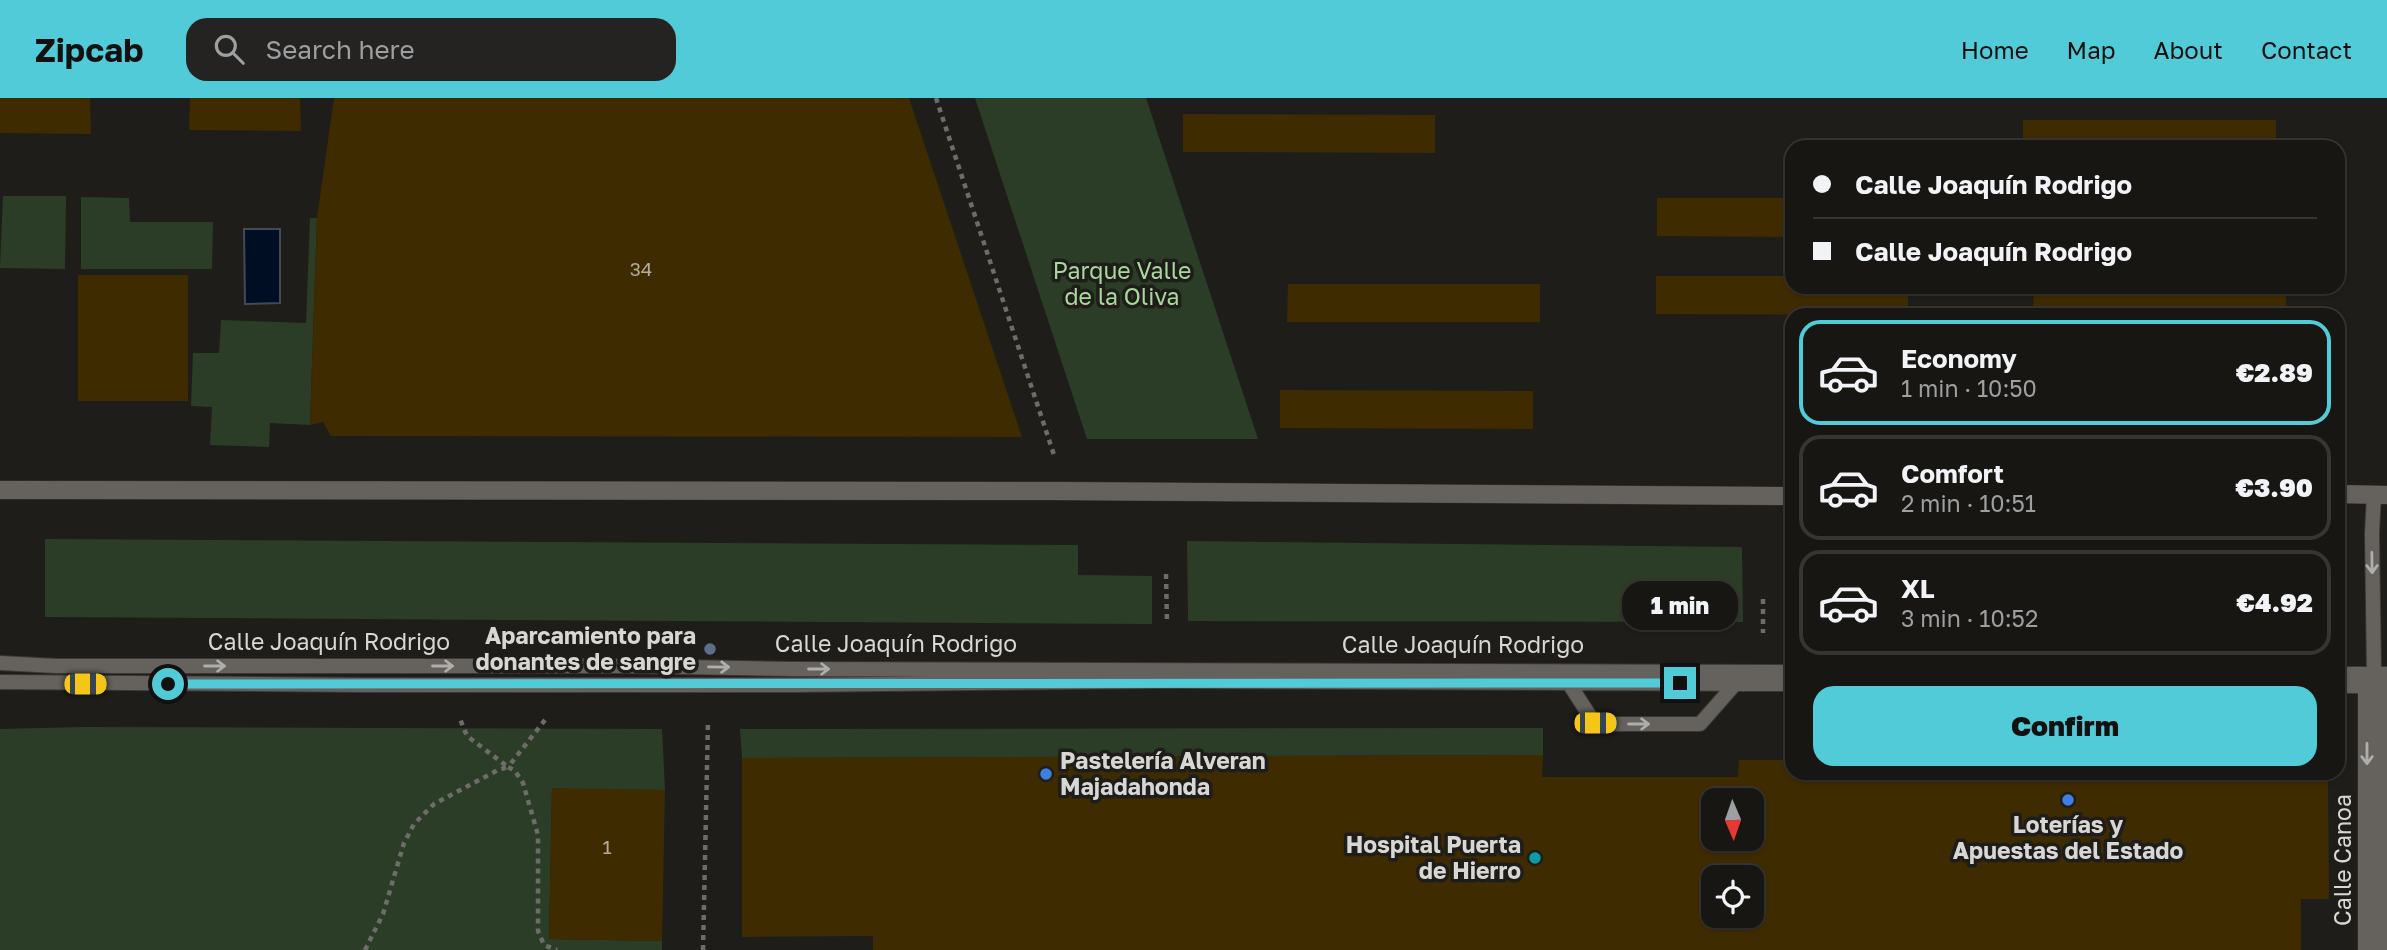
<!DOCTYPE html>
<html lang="en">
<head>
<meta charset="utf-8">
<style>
	:root { --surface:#171613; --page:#242321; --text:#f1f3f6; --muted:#9e9fa0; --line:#363533; --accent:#52cbd8 }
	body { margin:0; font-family:"Golos Text",sans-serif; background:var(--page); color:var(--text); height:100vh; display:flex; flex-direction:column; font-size:26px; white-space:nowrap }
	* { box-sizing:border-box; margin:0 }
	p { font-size:23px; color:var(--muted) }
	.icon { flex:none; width:38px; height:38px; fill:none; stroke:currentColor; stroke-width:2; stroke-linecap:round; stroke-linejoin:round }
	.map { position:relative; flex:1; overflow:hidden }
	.drawer { position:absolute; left:1785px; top:210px; width:560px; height:472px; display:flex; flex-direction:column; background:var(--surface); border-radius:21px; box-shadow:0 2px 5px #0004,0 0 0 2px var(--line) }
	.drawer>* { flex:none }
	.guide { position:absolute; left:1785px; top:42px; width:560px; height:154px; border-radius:21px; box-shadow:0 2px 5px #0004,0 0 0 2px var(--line); display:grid; align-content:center; height:154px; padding:0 28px; background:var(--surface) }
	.needle { width:46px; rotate:178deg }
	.controls { position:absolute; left:1701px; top:690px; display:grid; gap:14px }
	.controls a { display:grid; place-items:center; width:63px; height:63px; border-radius:14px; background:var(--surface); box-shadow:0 2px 5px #0004,0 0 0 2px var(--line); font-size:35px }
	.end { position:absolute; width:32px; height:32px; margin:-16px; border:9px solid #52cbd8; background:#111; box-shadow:0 0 0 4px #111 }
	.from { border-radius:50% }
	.bubble { position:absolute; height:49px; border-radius:21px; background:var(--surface); box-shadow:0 2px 5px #0004,0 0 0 2px var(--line); font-size:23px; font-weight:800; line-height:49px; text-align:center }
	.car { position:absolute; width:21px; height:42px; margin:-21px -10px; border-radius:9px; box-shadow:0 0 5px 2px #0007; background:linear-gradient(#f5c518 24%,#345 0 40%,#f5c518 0 76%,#345 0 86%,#f5c518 0) }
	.guide b { display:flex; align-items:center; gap:24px; height:66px; font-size:26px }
	.guide b+b { border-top:2px solid var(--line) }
	.guide i { width:18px; height:18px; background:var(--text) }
	ul { padding:12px 0 0; list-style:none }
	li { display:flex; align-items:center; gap:21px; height:105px; margin:0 14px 10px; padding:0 14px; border:4px solid var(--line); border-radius:21px }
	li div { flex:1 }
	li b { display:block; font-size:26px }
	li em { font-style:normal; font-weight:800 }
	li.on { border-color:var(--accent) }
	li>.icon { width:63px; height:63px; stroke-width:1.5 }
	.primary-button { display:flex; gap:14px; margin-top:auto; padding:14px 28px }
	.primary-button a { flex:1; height:80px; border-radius:21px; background:var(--accent); color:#111; font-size:28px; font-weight:800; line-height:80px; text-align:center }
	header { display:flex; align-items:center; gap:42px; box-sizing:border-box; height:98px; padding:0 35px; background:var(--accent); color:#111 }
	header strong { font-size:33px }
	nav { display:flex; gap:38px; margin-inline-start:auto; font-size:24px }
	.search { width:490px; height:63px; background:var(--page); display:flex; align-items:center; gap:18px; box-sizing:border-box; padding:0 24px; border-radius:21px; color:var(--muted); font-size:26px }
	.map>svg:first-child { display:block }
	.green { fill:#2c3d27 }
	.water { fill:#000e23; stroke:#414a58; stroke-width:2 }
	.building { fill:#3f2b00; fill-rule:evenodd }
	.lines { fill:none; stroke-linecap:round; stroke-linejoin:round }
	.service-casing { stroke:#3a3937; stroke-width:16 }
	.minor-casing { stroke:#3a3937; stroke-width:19 }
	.path { stroke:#6e6c69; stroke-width:4.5; stroke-dasharray:5 5; stroke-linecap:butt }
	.service { stroke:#65625e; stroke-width:14 }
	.minor { stroke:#65625e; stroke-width:18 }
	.oneway { stroke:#b0aeab }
	.route { stroke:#52cbd8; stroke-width:9 }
	.service-dot { fill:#5c6f8a; stroke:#1f1d19; stroke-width:2.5 }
	.shop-dot { fill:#3f7fe0; stroke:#1f1d19; stroke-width:2.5 }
	.culture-dot { fill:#0f9aa8; stroke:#1f1d19; stroke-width:2.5 }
	.labels { text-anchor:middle; stroke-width:7; stroke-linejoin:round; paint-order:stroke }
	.number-label { font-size:19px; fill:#b2ac9f }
	.park-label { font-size:23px; fill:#a8d89c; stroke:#1f1d19 }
	.poi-label { font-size:23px; font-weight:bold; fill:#d8d7d4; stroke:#1f1d19; text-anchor:end }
	.street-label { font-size:23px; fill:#d8d7d4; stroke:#1f1d19 }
</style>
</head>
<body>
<header>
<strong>Zipcab</strong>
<div class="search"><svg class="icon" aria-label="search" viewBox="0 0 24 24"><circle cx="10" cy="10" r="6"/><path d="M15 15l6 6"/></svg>Search here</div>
<nav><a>Home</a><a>Map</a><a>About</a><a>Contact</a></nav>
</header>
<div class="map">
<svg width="2387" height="852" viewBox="0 0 2387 852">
	<rect width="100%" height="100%" fill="#1f1d19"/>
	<path class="green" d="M975,0H1146L1258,341H1087Z
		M3,98H66L65,171L0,170Z
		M81,99L129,100L130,124H213L212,171H81Z
		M310,120H317L310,327L270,325L269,349L210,347L212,309L191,308L193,255H219L221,222L306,225Z
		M45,441L1078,447V477L1152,478V526L45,519Z
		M1187,443L1742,449L1743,524L1188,523Z
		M1784,448H1792V524H1785Z
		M84,629L662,631L665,692L552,691L549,841L662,843V852H0V631Z
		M1543,630V657L742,660L740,631Z"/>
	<path class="water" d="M244,131H280V205L245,206Z"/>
	<path class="building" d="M0,0H90L91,36L0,35Z
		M190,0H300L301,33L189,32Z
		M334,0H909L1022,339L331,338L323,324L310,327L317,120Z
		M1183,16L1435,17V55L1183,54Z
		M2023,22H2276V49H2023Z
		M1657,100H1792V139L1657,138Z
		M78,177H188V303H78Z
		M1656,178H1792V189H1908V217L1656,216Z
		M1288,186H1540V224H1287Z
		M2034,189H2286V217H2033Z
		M1280,292L1533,293V331L1280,330Z
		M1543,657L1542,679H1738L1739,662H1792V676H2328L2329,801H2301V852H873V838L742,839V660ZM1713,702H1752V740H1713ZM1713,779H1752V817H1713Z
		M552,690L665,692L662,843L549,841Z"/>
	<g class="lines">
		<g class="service-casing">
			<path id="service" d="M0,565L56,568H630L793,571L1792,574
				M2338,576H2387
				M0,584L364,587H794L1167,583L1792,586
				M1568,584L1595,626H1700L1736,585
				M2338,588H2375
				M2367,588L2374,576L2372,435L2374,397"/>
		</g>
		<g class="minor-casing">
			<path id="minor" d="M0,392L1057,393L1792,398
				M2338,396L2387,397
				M2367,588V852
				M2381,852L2384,588"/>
		</g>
		<path class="path" d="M936,0L1055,360
			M1166,476L1167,525
			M1763,501V535
			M545,622L508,669L515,673L523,685L538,737V833L544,847L557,852
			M365,852L383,816L404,745L414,726L434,706L498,672L508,669L467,638L460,621
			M703,852L708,623"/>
		<use href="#service" class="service"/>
		<use href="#minor" class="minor"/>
	</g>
	<defs><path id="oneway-shaft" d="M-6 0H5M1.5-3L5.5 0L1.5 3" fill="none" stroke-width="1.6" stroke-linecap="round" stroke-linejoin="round" transform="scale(1.75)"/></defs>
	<g class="oneway">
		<use href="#oneway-shaft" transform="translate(2372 465) rotate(89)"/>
		<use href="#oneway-shaft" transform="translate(215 568)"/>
		<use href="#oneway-shaft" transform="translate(443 568)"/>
		<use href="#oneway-shaft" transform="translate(719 569) rotate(1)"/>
		<use href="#oneway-shaft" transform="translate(819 571)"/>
		<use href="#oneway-shaft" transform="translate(1639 626)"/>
		<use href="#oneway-shaft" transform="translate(2367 656) rotate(90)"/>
	</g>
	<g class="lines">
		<path class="route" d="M168,586L1680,585"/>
	</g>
	<circle class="service-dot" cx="710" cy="551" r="7"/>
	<g class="shop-dot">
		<circle cx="1046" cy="676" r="7"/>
		<circle cx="2068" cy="702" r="7"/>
	</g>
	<circle class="culture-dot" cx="1535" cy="760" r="7"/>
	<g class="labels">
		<g class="number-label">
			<text x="641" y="178">34</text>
			<text x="607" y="756">1</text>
		</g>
		<g class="park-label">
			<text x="1122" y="181">Parque Valle<tspan x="1122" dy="26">de la Oliva</tspan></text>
		</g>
		<g class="poi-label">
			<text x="696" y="546">Aparcamiento para<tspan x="696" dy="26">donantes de sangre</tspan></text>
			<text x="1060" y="671" text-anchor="start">Pastelería Alveran<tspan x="1060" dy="26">Majadahonda</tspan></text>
			<text x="2068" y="735" text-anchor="middle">Loterías y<tspan x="2068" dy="26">Apuestas del Estado</tspan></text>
			<text x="1521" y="755">Hospital Puerta<tspan x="1521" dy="26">de Hierro</tspan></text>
		</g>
		<g class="street-label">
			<text x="329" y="552">Calle Joaquín Rodrigo</text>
			<text x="896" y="554">Calle Joaquín Rodrigo</text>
			<text x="1463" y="555">Calle Joaquín Rodrigo</text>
			<text transform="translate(2343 762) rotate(-90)" y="8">Calle Canoa</text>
		</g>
	</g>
</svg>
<div class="controls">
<a><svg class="needle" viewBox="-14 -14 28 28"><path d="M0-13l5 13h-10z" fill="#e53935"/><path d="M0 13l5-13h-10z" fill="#9e9fa0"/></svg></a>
<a><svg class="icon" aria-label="locate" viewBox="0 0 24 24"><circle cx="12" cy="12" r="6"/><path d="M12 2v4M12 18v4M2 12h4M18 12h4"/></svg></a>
</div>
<i class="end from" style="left:168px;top:586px"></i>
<i class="end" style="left:1680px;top:585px"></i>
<div class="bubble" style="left:1622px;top:483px;width:116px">1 min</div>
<i class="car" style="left:85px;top:586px;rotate:90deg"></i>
<i class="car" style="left:1595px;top:625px;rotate:90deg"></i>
<div class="guide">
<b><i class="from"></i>Calle Joaquín Rodrigo</b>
<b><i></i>Calle Joaquín Rodrigo</b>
</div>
<section class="drawer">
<ul>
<li class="on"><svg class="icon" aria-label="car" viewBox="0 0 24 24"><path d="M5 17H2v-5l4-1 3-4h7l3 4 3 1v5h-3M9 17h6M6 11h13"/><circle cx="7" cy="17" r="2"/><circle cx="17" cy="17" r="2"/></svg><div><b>Economy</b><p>1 min · 10:50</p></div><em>€2.89</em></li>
<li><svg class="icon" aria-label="car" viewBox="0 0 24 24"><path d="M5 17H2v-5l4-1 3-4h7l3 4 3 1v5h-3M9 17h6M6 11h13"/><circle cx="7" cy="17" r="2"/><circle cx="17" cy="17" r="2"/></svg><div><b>Comfort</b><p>2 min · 10:51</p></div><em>€3.90</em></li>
<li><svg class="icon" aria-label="car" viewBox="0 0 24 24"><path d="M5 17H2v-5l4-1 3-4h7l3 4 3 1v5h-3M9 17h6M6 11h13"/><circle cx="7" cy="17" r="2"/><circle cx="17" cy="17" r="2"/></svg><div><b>XL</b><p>3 min · 10:52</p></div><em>€4.92</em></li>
</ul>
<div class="primary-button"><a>Confirm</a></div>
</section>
</div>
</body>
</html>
